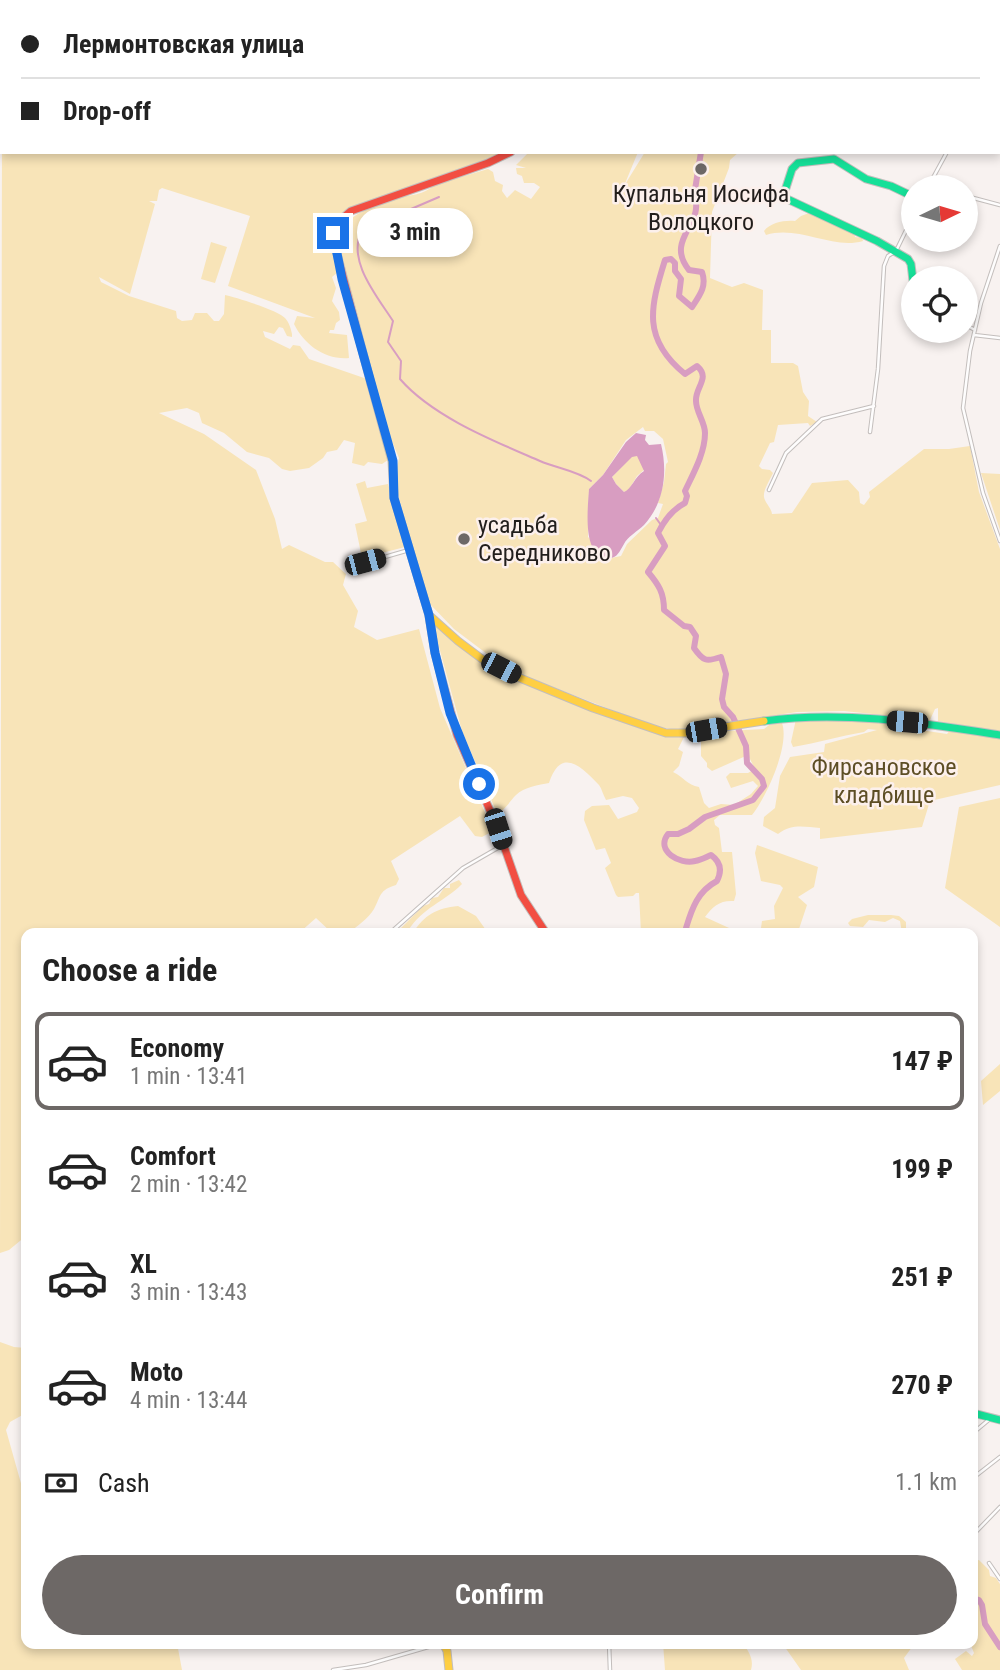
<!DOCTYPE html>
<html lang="en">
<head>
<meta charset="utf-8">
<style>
	:root { --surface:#fff; --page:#f2f2f2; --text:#222; --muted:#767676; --line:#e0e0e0; --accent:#6d6866 }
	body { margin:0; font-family:"Roboto Condensed",sans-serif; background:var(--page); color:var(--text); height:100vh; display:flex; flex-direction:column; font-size:26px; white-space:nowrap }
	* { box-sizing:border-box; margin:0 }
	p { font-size:23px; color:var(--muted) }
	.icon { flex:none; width:38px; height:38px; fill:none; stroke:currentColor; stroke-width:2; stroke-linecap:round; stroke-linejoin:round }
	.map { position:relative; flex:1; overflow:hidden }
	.details { position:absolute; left:21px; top:928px; width:957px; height:721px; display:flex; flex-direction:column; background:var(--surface); border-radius:14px; box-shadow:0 4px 10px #0003 }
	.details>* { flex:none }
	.hud { position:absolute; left:0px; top:0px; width:1001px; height:154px; box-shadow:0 4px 10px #0003; display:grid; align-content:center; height:154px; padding:0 21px; background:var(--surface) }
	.needle { width:46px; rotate:85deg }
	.tools { position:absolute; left:901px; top:175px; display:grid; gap:14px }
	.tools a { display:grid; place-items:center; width:77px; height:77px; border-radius:50%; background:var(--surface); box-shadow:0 4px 10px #0003; font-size:35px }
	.end { position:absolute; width:32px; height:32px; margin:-16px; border:9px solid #1a73e8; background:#fff; box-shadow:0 0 0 4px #fff }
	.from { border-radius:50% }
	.bubble { position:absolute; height:49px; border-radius:24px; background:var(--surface); box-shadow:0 4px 10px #0003; font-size:23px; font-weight:700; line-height:49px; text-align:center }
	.car { position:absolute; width:21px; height:42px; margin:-21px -10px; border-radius:9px; box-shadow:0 0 5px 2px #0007; background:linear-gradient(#222 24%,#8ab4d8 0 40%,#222 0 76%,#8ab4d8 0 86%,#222 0) }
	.hud b { display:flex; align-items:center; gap:24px; height:66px; font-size:26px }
	.hud b+b { border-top:2px solid var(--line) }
	.hud i { width:18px; height:18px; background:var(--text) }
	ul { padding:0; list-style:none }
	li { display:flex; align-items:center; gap:21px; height:98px; margin:0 14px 10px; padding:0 7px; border:4px solid transparent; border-radius:14px }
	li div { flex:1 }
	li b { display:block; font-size:26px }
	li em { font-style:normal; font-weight:700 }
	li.active { border-color:var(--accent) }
	li>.icon { width:63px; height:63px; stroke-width:1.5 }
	h2 { padding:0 21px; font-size:32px; line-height:84px }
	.pay { display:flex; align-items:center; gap:18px; height:77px; padding:0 21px; font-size:26px }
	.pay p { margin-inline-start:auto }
	.button { display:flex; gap:14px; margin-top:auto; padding:14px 21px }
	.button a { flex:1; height:80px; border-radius:42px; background:var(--accent); color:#fff; font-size:28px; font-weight:700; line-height:80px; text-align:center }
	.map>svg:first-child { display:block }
	.green { fill:#f8e4b8; fill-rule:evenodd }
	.water { fill:#d89dc1; fill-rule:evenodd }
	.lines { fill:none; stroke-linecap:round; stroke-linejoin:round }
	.stream { stroke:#d89dc1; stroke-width:2 }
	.river { stroke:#d89dc1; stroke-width:6 }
	.street-casing { stroke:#c3bebc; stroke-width:4.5 }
	.fast-casing { stroke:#c3bebc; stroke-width:9 }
	.slow-casing { stroke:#c3bebc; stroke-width:9 }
	.jam-casing { stroke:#c3bebc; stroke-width:9 }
	.street { stroke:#fefdfd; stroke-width:2.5 }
	.fast { stroke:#16e098; stroke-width:7 }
	.slow { stroke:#ffcf43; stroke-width:7 }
	.jam { stroke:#f24e42; stroke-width:7 }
	.route { stroke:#1a73e8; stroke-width:9 }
	.poi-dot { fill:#6d6866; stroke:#fcf0ec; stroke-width:2.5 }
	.labels { text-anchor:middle; stroke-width:5; stroke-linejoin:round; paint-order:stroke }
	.poi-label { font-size:24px; fill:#221e1c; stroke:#fcf0ec }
	.park-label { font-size:24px; fill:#5d4e25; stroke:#fcf0ec }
</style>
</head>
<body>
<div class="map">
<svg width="1000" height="1670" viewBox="0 0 1000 1670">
	<rect width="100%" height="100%" fill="#f8f2f0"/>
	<path class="green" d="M117,0H555L115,2Z
		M733,0H973V2H732Z
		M2,123V152H506L352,207C319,223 332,242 338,272L332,277L336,288L332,301L339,312L340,320L336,323L334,330H330L329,333L347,335L349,358C324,360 304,344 294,324L297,316L315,318L228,286L250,216L162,188L159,190L157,201H149L155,204L130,294L99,277L101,282L129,296L176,311L177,318L182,321L192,320L195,313H207L214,321H219L224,314L225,295C235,297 280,311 285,318C289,322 291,329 292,334V337L287,336L283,328L279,327L274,334L263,331L265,337L290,349L293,345L300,346L309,359L367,379L388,460L382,464L368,462L364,466L352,463L355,443L344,440L337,450L327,452L323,458L309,468L290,471L282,469L269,458L247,452L224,433L202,423L199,413L187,408L159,413L204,434L256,470L275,519L282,549L289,545L325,562H333L346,574L343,585L358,611L354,627L377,640L419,629L440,708L493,831L482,837L475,836L460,816L391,861L399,879L396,885C379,890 381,896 374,909C369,918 357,926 349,933H332L316,918L299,933H26V1236L9,1250L0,1253Z
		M529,152H638L624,186L645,152H739L730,160L729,168L712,212L710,278L732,287L744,283L763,290L762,330H771V363H793L798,366L803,392L809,401L808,416L817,422L810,426L808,423L778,425L774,442L770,443L759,466L762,469L770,470L773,473C770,480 763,490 764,497C765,503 771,507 772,514L792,513L812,483L848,480L859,492L860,503L864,505L870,497L869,492L924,449H949L970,446L979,492L1000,549V731L938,721V708L935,709L930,720L844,711L797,712L677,730L653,726L522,675L506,664L503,666L454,629L427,601L396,487L395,477L399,458L389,434L361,334L337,237C343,216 377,204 397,198C409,195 425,195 434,185L488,169L493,172L495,181L503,185L502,191L507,198L515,190L531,199L540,187L534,183H524L522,176L517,174L516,168H526L516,165ZM643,427L645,431H654L663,439L668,462L666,464L664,482L658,503L663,504L658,518L652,520L627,544L621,556L611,558L588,537L589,489L603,475L626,440Z
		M809,213L854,233L855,237L862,238L863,241C832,250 799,225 766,235L764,231C771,222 785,220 795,221L801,216Z
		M211,242L227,247L215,283L201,279Z
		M632,456H638L645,469L637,476L628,491L624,492L616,484L612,477Z
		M981,473L1000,474V530Z
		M365,481L367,488L388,484L405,547L362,558L355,524L367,521L356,484Z
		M433,625H437C487,671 548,695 611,717C635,726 658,736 684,737L678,749L683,752L679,766L673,772C684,777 687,785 699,787L704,803L709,808L721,804L734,805L751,794L758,786L753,781L731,788L726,777L730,773H748L755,769L748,755L712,771L707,767V763L701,756V734L709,732L764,729L769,725L782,723C790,745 767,796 752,815H720L714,820L715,825L719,828L722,852H732L736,894L734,901C720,900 713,906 705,917L740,933H641L639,893H636L633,896L618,897L616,895L605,868L611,863L605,848L596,850L584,820L585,811L592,806L609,805L618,819L637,812L639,808L632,798L623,796L606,800C603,795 602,789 599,785C582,767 561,746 549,783C539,785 524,787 516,795C510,801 507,807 500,812L496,811L462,731Z
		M848,718L908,724L907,726L893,725L888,727L894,726L947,734L951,729L1000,738V785L930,801L922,827L820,839V828C805,827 792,823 778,834L763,826L764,817L775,808L780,776L790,757L824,752L825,744L877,730L868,729L864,732C839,736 818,743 793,747L791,742L796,719Z
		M1000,798V927L945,888L959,807Z
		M757,845L818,867L814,887L798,897L807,905L798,932L763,933L761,928L762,921L775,919L774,906L783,888L780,885L761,881L755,853Z
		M459,880L462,884C443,903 424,906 407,932L396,933L423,906L429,904L432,898L438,897L444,888H450V884Z
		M458,906L476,916L488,933H413C424,915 437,908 458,906Z
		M868,915H891L899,916L906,922V933H902L900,921L893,918L885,922L869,920L863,927L850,926L848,923L852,919Z
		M1000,1064V1091L983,1105L981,1081Z
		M0,1342L14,1347L26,1348V1413L10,1422L6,1430L26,1501V1643H177L182,1670H0Z
		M979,1560L989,1570L990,1576L996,1578L1000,1584V1670H962L955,1659L966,1651L972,1656L974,1653L970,1643H973V1561Z
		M663,1643H743C749,1652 754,1659 751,1670H665Z
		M782,1643H915L904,1658L909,1670H801Z"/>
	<path class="water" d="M636,433L646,435L645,440L649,445L661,444C668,473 664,503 644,525C638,531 627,537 624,544C619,552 617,560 605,558C582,553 588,507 589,489L603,475L626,442ZM637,456L644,471C634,477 632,489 624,492L616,484L612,477L632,457Z"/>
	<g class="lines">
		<path class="stream" d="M439,197L362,230C346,260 377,296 393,321L388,342L401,361L400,379C433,417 494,441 540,461C556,468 578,471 591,481
			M656,518L661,525"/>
		<path class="river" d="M917,2V0
			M690,933L686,928C692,908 698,891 717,881C722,871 721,862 711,855C706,857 701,860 695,861C680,865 655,851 668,834H678L689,829L705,817L753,800L764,786L762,779L747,763L746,746L733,717L724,707L722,699L726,674L721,657C706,662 703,661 694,648L696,636L690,627L684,626L664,610C664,593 659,585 648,572L665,546L658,533C664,521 673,509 685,503L687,496L685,491C693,474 705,453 705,433C705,422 696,412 696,401C695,387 711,378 697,366L685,374C642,339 650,308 665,260L671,259L675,263V271L681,279L679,296L692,307C700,295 707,286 702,272L689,270C664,239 706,223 694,196L701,152
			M973,1598L979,1600L982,1605L985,1624L1000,1647"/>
		<g class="street-casing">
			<path id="street" d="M107,2L109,0
				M682,2L683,0
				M928,187L947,152
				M966,196L1000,205
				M1000,246L981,303L970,351L963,408L983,493L1000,541
				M966,325L975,330
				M974,335L1000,338
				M870,432L878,369L884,266L888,256L896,251L914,214
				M769,490L786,453L822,419L874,406
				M362,560L364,563L409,550
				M390,933L463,868L503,845
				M973,1433L991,1418
				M973,1478L1000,1457
				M973,1535L1000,1507
				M989,1563L1000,1579
				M609,1643L610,1670
				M333,1670L366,1665L442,1643"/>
		</g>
		<g class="fast-casing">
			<path id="fast" d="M914,197L891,186L866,179L834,159L798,163L792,169L783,197L877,241L908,259L911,264L914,289
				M764,721C842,710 922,723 1000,735
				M973,1413L1000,1420"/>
		</g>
		<g class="slow-casing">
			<path id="slow" d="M371,384L392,461L394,498L429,615L458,641L482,659L520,678L593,708L666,733H685L764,721
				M443,1643L447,1651L449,1670"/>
		</g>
		<g class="jam-casing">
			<path id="jam" d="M371,384L334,242C332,226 339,221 351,211L488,163L511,152
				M429,616L435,653L457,735L498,829L521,895L546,933"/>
		</g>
		<use href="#street" class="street"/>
		<use href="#fast" class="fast"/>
		<use href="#slow" class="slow"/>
		<use href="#jam" class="jam"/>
	</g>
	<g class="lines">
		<path class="route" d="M333,233L342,279L393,461L394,498L429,615L435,653L450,713L479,784"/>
	</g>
	<g class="poi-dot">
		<circle cx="701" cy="169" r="7"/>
		<circle cx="464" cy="539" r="7"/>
	</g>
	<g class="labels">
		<g class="poi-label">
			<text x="701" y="202">Купальня Иосифа<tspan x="701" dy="28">Волоцкого</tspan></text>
			<text x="478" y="533" text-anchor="start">усадьба<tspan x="478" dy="28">Середниково</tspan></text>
		</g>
		<g class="park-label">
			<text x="884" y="775">Фирсановское<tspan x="884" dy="28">кладбище</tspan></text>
		</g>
	</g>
</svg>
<div class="tools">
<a><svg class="needle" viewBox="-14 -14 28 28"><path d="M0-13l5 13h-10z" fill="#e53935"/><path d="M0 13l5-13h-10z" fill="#767676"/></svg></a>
<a><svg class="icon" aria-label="locate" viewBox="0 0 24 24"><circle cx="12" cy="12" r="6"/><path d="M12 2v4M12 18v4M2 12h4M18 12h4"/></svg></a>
</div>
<i class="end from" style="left:479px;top:784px"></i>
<i class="end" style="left:333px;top:233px"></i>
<div class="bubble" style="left:357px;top:208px;width:116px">3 min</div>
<i class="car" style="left:365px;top:562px;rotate:75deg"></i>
<i class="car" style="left:501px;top:668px;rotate:117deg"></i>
<i class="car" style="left:907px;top:722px;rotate:275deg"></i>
<i class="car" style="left:706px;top:730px;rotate:80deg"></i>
<i class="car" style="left:498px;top:829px;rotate:162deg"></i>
<div class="hud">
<b><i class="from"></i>Лермонтовская улица</b>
<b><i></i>Drop-off</b>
</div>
<section class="details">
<h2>Choose a ride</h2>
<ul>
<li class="active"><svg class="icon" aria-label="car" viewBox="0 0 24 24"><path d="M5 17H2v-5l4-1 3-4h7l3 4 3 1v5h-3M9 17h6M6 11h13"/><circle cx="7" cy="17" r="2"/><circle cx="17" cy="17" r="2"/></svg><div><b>Economy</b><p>1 min · 13:41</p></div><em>147 ₽</em></li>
<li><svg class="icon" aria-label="car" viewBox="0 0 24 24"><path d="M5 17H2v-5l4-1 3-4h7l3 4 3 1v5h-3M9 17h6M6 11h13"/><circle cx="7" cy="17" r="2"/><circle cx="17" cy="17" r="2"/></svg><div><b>Comfort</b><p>2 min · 13:42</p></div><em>199 ₽</em></li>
<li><svg class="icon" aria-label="car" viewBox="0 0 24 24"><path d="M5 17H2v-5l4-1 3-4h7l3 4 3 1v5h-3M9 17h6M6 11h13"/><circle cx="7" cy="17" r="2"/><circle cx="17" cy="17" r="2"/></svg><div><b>XL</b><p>3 min · 13:43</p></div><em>251 ₽</em></li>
<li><svg class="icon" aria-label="car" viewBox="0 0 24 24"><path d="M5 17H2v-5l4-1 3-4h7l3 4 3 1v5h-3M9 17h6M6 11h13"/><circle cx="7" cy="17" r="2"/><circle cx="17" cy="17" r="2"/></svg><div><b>Moto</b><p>4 min · 13:44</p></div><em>270 ₽</em></li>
</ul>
<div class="pay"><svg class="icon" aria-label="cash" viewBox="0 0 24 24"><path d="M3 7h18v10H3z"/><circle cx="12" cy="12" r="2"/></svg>Cash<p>1.1 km</p></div>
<div class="button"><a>Confirm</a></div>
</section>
</div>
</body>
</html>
